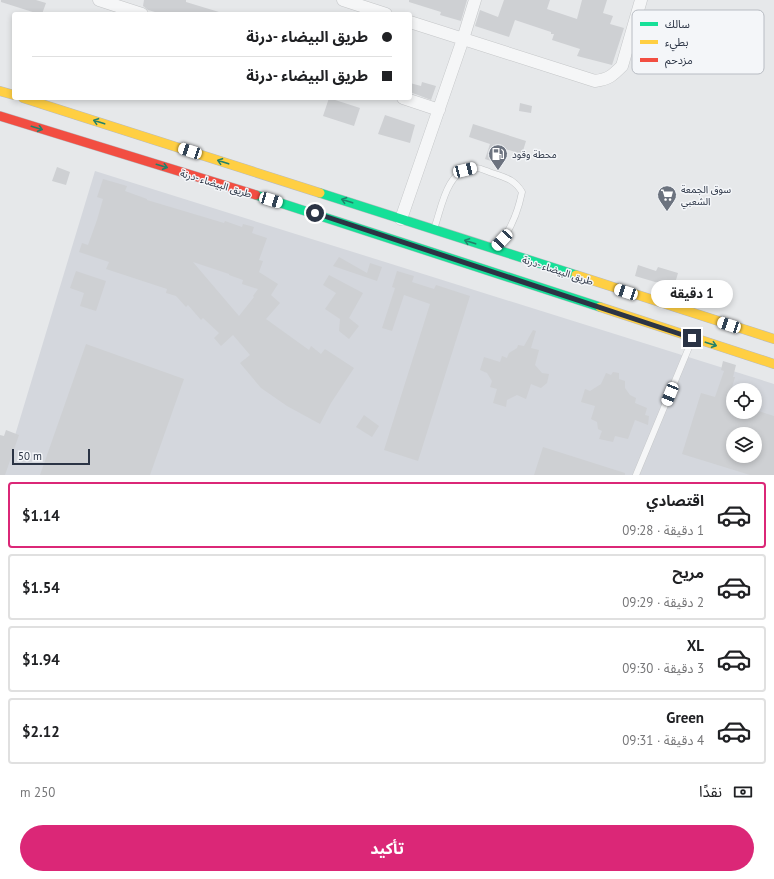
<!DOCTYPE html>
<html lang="ar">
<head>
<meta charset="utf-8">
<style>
	:root { --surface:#fff; --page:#f6f6f6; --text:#202124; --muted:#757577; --line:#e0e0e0; --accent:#db2777 }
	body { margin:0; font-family:"PT Sans","Noto Sans Arabic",sans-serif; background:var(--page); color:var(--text); direction:rtl; height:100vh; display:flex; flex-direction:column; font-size:15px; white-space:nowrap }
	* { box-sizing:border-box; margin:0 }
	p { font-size:13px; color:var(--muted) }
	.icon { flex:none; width:22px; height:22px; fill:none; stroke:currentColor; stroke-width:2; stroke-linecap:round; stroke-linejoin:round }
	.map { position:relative; height:475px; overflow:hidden; direction:ltr }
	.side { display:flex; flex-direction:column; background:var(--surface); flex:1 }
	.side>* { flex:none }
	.banner { position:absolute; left:12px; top:12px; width:400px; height:88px; border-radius:4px; box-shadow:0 2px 6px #0003; direction:rtl; display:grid; align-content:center; height:88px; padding:0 20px; background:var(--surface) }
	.tools { position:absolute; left:726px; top:383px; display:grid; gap:8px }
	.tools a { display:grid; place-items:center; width:36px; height:36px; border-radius:50%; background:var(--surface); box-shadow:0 2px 6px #0003; font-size:20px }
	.scale { position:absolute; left:12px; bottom:10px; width:78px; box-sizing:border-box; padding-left:4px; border:2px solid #2b3445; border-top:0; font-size:11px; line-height:14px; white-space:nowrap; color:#2b3445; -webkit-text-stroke:3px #f4f6f9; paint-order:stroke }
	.end { position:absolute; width:18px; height:18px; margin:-9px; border:5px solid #2b3445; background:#fff; box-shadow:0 0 0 2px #fff }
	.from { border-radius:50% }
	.bubble { position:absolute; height:28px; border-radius:14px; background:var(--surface); box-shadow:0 2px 6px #0003; font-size:13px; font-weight:700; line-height:28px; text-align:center; direction:rtl }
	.car { position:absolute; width:12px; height:24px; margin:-12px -6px; border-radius:5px; box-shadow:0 0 3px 1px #0007; background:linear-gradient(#fff 24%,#345 0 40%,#fff 0 76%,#345 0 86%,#fff 0) }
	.banner b { display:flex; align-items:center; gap:14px; height:38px; font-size:15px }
	.banner b+b { border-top:1px solid var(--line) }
	.banner i { width:10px; height:10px; background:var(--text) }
	ul { padding:7px 0 0; list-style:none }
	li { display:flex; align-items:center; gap:12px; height:66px; margin:0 8px 6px; padding:0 12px; border:2px solid var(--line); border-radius:4px }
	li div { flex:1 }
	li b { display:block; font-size:15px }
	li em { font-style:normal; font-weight:700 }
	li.current { border-color:var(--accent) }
	li>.icon { width:36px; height:36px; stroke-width:1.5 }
	.pay { display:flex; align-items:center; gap:10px; height:44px; padding:0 20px; font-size:15px }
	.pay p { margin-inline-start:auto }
	.primary-button { display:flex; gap:8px; margin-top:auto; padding:8px 20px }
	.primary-button a { flex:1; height:46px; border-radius:24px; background:var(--accent); color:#fff; font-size:16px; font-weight:700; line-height:46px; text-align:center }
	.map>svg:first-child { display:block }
	.built { fill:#d4d7dd; fill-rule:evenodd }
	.building { fill:#ced0d3; fill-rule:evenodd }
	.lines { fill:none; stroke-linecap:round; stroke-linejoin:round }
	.lane-casing { stroke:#c4c6c8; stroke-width:7 }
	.street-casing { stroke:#c4c6c8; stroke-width:13 }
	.fast-casing { stroke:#b8bbbf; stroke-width:10 }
	.slow-casing { stroke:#b8bbbf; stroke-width:10 }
	.jam-casing { stroke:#b8bbbf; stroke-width:10 }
	.lane { stroke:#f5f6f7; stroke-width:6 }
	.street { stroke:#f5f6f7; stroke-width:12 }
	.fast { stroke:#16e098; stroke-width:9 }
	.slow { stroke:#ffcf43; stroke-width:9 }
	.jam { stroke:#f24e42; stroke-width:9 }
	.oneway { stroke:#22816a }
	.route { stroke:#2b3445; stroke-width:5 }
	.labels { text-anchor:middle; stroke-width:3; stroke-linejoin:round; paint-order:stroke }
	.poi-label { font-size:10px; fill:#2b3445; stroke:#f4f6f9; text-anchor:start }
	.street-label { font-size:10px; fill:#2b3445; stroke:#f4f6f9 }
	.key { fill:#f4f6f9; stroke:#b8bcc3; stroke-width:1 }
	.key-label { font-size:11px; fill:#2b3445 }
</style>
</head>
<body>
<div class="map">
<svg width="774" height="475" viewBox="0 0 774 475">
	<rect width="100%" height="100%" fill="#e6e8ea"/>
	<path class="built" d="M95,171L774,384V475H3ZM733,390H755V412H733ZM733,434H755V456H733Z"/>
	<path class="building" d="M1,0H36L46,3L42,14H39L1,2Z
		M144,0H186V2L219,12L218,14H162L148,10L143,6Z
		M409,0H467L461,21L440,15L441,12L409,2Z
		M504,0H550L547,9L577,19L582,0H607L603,13L613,16L610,24L624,28L612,65L577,56L580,49L552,40L554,34H551V32L515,20L509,37L475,26L480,10L498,17Z
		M422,82L436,86L431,100L410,92V83L421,86Z
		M329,98L360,108L354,126L323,116Z
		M520,103L532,106L531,113L519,111Z
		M385,115L415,125L410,143L378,134Z
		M473,124L526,141L522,154L502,148L497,163L485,159L490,144L469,137Z
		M57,167L70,172L66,185L52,181Z
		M103,179L127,186L125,191L147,199V200L224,223L225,221L242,227L243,224L254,227L252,233L267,238L259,260L263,261L259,272L278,284L271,295L280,303L266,319L309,350L311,346L321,354L325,349L354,368L331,403L320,424L287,406L261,388L240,363L250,355L233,335L221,346L214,338L219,333L203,318L201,320L188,305L186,307L176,296L166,293L167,289L106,269L109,262L79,252L82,243L88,245L97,220L103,199L97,197ZM193,262L229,274V275L243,280L242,284L258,289L253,296L254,297L239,316Z
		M339,257L367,273L370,263L382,267L377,281L333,266Z
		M638,265L656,271L658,267L678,273L676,280L691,284L687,298L670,293L672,287L635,276Z
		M76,271L106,281L96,311L80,306L84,293L70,288Z
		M397,271L414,276L412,282L434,289L436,285L470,296L418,461L384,450L430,304L404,295L392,331L382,328L395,288L392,287Z
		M329,275L363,293L349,318L359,326L349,339L339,331L340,319L325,309L336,293L323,285Z
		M533,330L536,331L531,348L539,350L535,365L542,373L549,374L547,383L541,388L531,384L526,399L517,395L507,400L506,407L493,403L497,389L490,387L492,381L487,373L480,370L484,357L500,362L502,356L507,358L509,353L517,348L518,345L524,346Z
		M86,344L184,379L150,475H40Z
		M723,361L736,365L733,377H735L728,401L733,403V412H755V410L774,416V475H750L682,454L701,393L715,397L724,371L721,370ZM733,434H755V456H733Z
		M613,372L619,373V379L625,381V388L630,395L636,398L635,403L647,408L645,415L649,416L648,425L635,420L628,439L615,436L613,442L599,439L602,431L598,429L597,422L591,419L595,406L581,402L585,389L590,391L601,384L606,373L611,375Z
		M364,415L379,426L372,437L356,427Z
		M6,430L19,435L5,475H0V435L4,436Z
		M543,447L625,473V475H534Z"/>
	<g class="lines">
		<g class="lane-casing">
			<path id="lane" d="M435,226C442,206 447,169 474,168C479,167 486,171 492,173C506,178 514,179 522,192C518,212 511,230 498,245
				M636,475L692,340"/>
		</g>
		<g class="street-casing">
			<path id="street" d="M99,0L142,14
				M343,0L386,14
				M410,22L595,81C609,79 612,76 622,66L641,0
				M403,98L439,110
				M401,219L463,39L475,0"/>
		</g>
		<g class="fast-casing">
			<path id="fast" d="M320,193L576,275
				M256,195L600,307"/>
		</g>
		<g class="slow-casing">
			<path id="slow" d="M0,91L14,95
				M23,98L320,193
				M576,275L774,339
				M600,307L774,364"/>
		</g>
		<g class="jam-casing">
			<path id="jam" d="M0,116L256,195"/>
		</g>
		<use href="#lane" class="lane"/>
		<use href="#street" class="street"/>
		<use href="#fast" class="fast"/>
		<use href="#slow" class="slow"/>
		<use href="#jam" class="jam"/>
	</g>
	<defs><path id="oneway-shaft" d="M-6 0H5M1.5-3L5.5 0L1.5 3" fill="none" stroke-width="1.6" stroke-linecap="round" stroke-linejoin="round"/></defs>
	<g class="oneway">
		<use href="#oneway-shaft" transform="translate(99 122) rotate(-162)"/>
		<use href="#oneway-shaft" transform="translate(37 128) rotate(17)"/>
		<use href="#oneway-shaft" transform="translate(223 162) rotate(-162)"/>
		<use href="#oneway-shaft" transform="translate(162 166) rotate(17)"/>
		<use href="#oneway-shaft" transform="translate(347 201) rotate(-162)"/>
		<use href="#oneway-shaft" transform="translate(470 242) rotate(-162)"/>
		<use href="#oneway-shaft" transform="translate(711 344) rotate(18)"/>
	</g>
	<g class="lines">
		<path class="route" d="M315,213L692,338"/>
	</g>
	<defs>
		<g id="fuel-pin" transform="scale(1)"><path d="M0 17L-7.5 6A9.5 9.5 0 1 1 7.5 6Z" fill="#6c737f" stroke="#f4f6f9"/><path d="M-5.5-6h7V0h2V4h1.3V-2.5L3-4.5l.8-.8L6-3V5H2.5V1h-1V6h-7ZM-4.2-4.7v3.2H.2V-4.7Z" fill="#fff"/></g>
		<g id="supermarket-pin" transform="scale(1)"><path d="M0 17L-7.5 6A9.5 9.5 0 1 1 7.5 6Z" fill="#6c737f" stroke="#f4f6f9"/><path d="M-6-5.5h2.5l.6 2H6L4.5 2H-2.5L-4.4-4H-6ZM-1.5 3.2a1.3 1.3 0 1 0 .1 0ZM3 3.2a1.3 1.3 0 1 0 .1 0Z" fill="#fff"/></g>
	</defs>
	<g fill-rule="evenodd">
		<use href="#fuel-pin" x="498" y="154"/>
		<use href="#supermarket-pin" x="667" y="195"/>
	</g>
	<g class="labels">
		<g class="poi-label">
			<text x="512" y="158">محطة وقود</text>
			<text x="681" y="193">سوق الجمعة<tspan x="681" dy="12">الشعبي</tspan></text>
		</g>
		<g class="street-label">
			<text transform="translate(216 183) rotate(17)" y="4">طريق البيضاء -درنة</text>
			<text transform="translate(558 270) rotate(18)" y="4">طريق البيضاء -درنة</text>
		</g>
	</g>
	<rect x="632" y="10" width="132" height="64" rx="6" class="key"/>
	<rect x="640" y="22" width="18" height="4" fill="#16e098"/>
	<rect x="640" y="40" width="18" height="4" fill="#ffcf43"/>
	<rect x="640" y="58" width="18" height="4" fill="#f24e42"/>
	<g class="key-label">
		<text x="665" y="28">سالك</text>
		<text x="665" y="46">بطيء</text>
		<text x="665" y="64">مزدحم</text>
	</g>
</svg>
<div class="tools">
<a><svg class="icon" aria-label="locate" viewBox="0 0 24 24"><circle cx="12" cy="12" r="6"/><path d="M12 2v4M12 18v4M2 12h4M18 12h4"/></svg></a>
<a><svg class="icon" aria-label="layers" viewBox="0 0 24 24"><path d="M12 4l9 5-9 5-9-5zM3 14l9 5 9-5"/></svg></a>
</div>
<div class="scale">50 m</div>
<i class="end from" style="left:315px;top:213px"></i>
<i class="end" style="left:692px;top:338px"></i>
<div class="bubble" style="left:651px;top:280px;width:82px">1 دقيقة</div>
<i class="car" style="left:190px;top:151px;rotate:288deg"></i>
<i class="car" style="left:465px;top:170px;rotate:76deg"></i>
<i class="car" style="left:271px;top:200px;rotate:107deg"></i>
<i class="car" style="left:502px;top:240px;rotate:223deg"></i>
<i class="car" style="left:626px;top:292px;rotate:288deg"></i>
<i class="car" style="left:729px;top:325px;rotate:288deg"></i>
<i class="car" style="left:670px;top:394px;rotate:202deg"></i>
<div class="banner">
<b><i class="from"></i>طريق البيضاء -درنة</b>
<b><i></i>طريق البيضاء -درنة</b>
</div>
</div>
<section class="side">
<ul>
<li class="current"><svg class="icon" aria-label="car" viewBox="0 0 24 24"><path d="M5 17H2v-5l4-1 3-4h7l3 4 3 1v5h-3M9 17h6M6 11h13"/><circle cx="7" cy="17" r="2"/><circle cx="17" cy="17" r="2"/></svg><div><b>اقتصادي</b><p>1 دقيقة · 09:28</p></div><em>$1.14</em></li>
<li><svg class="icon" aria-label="car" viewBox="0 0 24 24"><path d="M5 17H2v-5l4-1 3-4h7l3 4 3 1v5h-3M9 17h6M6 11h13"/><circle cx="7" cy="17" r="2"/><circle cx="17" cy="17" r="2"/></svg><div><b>مريح</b><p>2 دقيقة · 09:29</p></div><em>$1.54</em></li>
<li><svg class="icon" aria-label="car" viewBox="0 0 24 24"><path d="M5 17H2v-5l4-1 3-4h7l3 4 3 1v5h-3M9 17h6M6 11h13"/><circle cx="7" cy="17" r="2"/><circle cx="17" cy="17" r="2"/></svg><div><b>XL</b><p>3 دقيقة · 09:30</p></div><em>$1.94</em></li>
<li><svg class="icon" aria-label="car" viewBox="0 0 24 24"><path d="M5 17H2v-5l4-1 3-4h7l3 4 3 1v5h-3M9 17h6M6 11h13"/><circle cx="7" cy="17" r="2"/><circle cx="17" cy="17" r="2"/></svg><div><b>Green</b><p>4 دقيقة · 09:31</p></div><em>$2.12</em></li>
</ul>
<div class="pay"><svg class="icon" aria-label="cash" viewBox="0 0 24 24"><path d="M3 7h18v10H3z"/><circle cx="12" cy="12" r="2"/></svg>نقدًا<p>250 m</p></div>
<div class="primary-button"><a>تأكيد</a></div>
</section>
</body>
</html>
